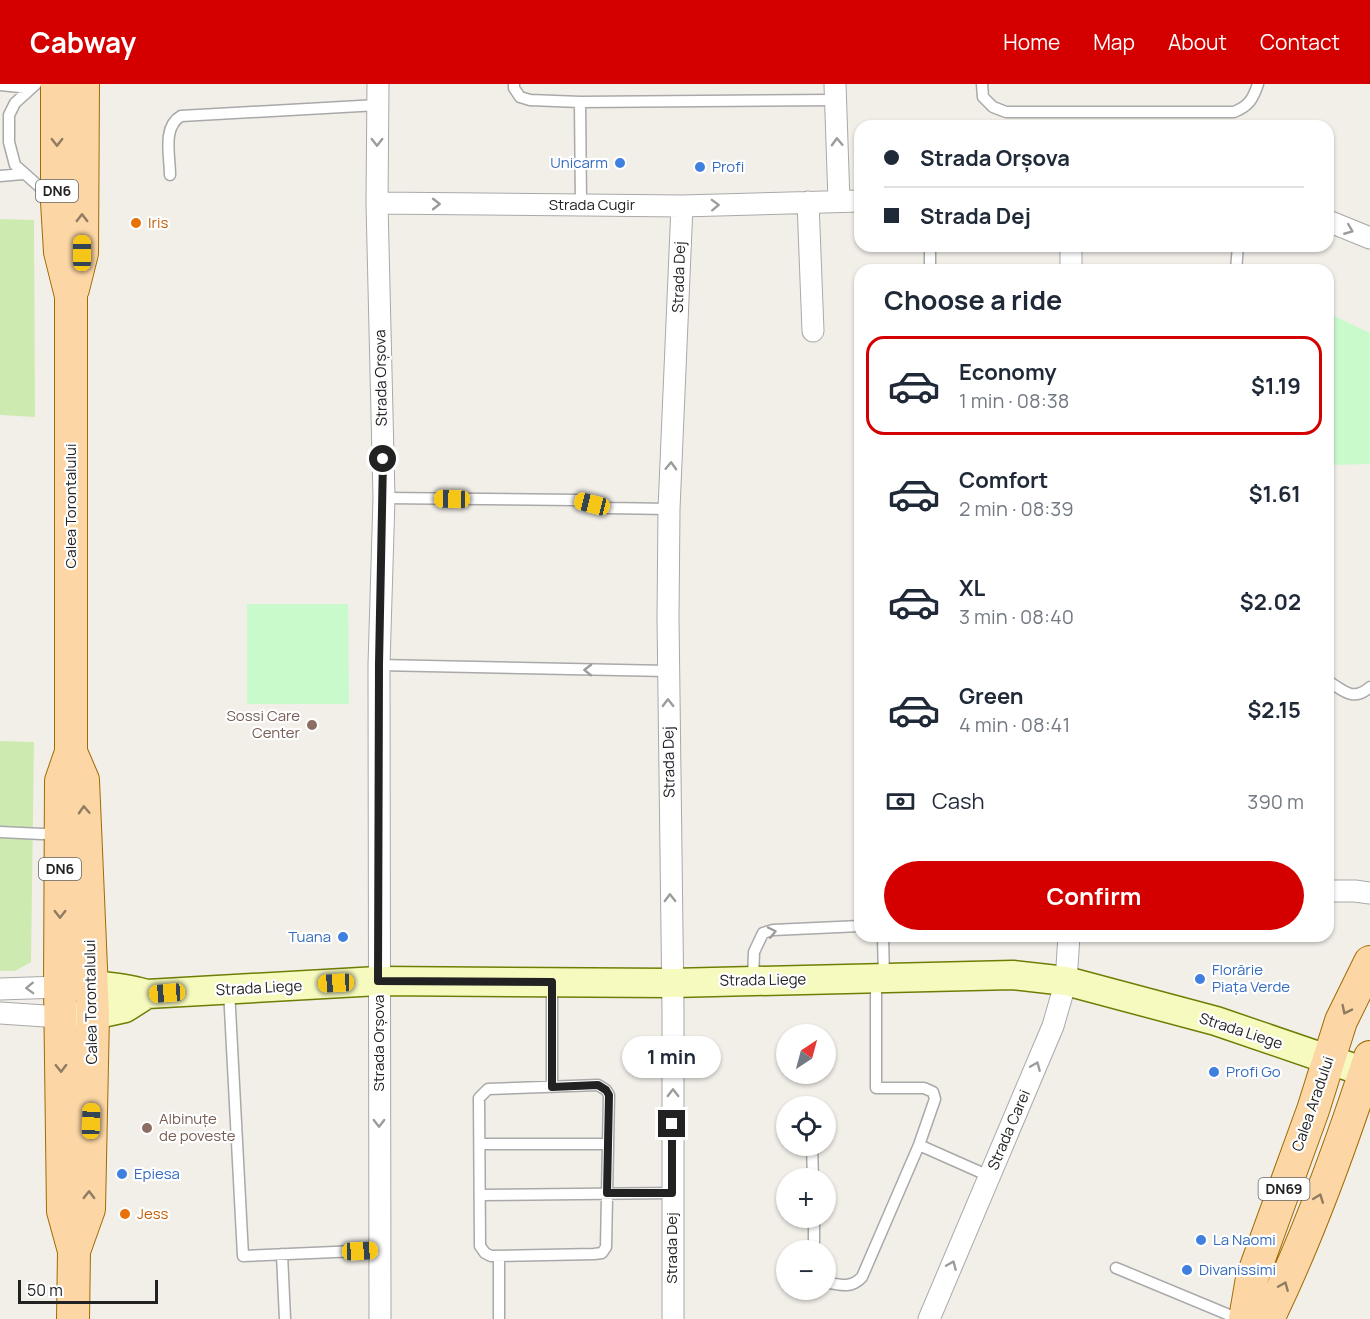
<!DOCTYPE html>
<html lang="en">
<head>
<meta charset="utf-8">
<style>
	:root { --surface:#fff; --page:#f6f6f7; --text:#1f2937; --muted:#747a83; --line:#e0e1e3; --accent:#d40000 }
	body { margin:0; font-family:Manrope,sans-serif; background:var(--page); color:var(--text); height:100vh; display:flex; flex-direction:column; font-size:22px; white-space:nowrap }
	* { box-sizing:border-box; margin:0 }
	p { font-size:20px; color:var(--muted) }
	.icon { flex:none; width:33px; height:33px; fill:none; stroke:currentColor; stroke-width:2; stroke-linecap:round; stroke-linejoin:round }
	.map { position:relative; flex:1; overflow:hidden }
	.side { position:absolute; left:854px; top:180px; width:480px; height:678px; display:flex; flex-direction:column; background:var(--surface); border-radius:18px; box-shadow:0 2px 4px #0004 }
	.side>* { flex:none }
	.hud { position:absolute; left:854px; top:36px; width:480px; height:132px; border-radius:18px; box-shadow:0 2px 4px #0004; display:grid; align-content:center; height:132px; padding:0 30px; background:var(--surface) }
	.needle { width:39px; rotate:36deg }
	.tools { position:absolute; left:776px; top:940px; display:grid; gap:12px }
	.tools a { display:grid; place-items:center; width:60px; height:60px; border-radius:50%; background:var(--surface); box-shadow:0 2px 4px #0004; font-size:30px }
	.scale { position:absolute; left:18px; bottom:15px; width:140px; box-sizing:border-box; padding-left:6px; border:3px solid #222; border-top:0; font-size:16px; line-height:21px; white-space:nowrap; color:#222; -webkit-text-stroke:4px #fff; paint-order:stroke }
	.end { position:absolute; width:27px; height:27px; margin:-14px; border:8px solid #222; background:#fff; box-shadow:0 0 0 3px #fff }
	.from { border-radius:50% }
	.bubble { position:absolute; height:42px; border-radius:21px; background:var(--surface); box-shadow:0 2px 4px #0004; font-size:20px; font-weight:700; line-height:42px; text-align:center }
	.car { position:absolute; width:18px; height:36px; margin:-18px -9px; border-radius:8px; box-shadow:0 0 4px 2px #0007; background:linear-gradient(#f5c518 24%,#345 0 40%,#f5c518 0 76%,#345 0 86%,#f5c518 0) }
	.hud b { display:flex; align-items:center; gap:21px; height:57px; font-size:22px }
	.hud b+b { border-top:2px solid var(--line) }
	.hud i { width:15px; height:15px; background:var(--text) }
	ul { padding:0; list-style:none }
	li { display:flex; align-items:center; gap:18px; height:99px; margin:0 12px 9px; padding:0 18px; border:3px solid transparent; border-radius:18px }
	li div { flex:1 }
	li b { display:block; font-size:22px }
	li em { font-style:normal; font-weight:700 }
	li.current { border-color:var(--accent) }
	li>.icon { width:54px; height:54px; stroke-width:1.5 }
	h2 { padding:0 30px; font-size:27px; line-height:72px }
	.pay { display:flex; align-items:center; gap:15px; height:66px; padding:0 30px; font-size:22px }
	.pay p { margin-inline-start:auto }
	.action { display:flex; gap:12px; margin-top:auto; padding:12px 30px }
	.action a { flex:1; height:69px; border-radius:36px; background:var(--accent); color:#fff; font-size:24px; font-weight:700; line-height:69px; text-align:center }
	header { display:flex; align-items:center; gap:36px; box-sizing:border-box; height:84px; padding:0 30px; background:var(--accent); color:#fff }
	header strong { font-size:28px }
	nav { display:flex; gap:33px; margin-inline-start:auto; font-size:21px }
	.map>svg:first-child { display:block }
	.grass { fill:#cdebb0 }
	.park { fill:#c8facc }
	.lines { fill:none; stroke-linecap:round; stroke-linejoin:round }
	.lane-casing { stroke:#a9a9a9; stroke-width:13 }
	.street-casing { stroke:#a9a9a9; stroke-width:23 }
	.secondary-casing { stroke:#707d05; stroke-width:31 }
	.primary-casing { stroke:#a06b00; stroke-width:34 }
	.lane { stroke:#fff; stroke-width:10 }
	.street { stroke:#fff; stroke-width:21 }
	.secondary { stroke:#f7fabf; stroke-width:28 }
	.primary { stroke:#fcd6a4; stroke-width:32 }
	.oneway { stroke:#8f7c63 }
	.oneway2 { stroke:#9c9c9c }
	.route { stroke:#222; stroke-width:8 }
	.shop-dot { fill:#3f7fe0; stroke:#fff; stroke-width:2 }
	.food-dot { fill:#e8710a; stroke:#fff; stroke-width:2 }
	.education-dot { fill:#8d6e63; stroke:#fff; stroke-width:2 }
	.labels { text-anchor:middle; stroke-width:4.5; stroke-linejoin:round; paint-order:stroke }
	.shield { fill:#fff; stroke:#646464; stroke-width:1.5 }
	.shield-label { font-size:14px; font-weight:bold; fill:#222 }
	.shop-label { font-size:15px; fill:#366cbe; stroke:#fff; text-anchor:start }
	.street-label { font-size:15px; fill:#222; stroke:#fff }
	.food-label { font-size:15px; fill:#c56008; stroke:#fff; text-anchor:start }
	.education-label { font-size:15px; fill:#785e54; stroke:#fff; text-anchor:end }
</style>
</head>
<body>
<header>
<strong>Cabway</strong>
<nav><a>Home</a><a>Map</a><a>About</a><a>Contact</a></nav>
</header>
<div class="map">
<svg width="1370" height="1235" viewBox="0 0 1370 1235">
	<rect width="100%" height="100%" fill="#f2efe9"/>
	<path class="grass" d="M0,135L34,136L35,333L0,331Z
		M0,657L34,658L31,878L15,887H0Z"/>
	<path class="park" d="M1328,229L1370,249V380L1328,381Z
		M247,520H348L349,620H247Z"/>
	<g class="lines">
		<g class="lane-casing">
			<path id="lane" d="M36,0L15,19L9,31V58L15,81L51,113
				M514,0V4L520,13L530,16L580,18L836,16
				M982,0L983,13L993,23L1006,28H1234C1249,22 1253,15 1258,0
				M0,1L30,4
				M580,18L581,121
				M170,91C170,72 162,43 181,32L378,21
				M0,92L23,90
				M930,162V186
				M1236,186L1238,162
				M384,414L576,416L608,424L669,425
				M379,581L668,587
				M1328,597C1344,607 1353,618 1370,603
				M0,748L42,750L57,749
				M883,852L884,894
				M753,896L754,868L763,849L773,846L860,842
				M552,898V1003
				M229,906L243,1172L380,1166
				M598,1001L606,1006L609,1011L606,1163L602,1169L594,1170L491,1172L485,1169L480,1162L479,1014L488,1005Z
				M480,1060H608
				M919,1061L989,1092
				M812,1062L813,1095
				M480,1111L672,1109
				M814,1134V1167
				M282,1170L285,1235
				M499,1172V1235
				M1116,1184L1239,1235
				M825,1198C840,1201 851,1205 862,1193L919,1061L935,1015L933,1008L924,1004H876V895"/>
		</g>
		<g class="street-casing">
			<path id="street" d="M378,0L377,119L384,414L379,581L380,1235
				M835,0L839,117
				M808,118L813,247
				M377,119L682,122L860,117
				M1328,137L1370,154
				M1071,186V162
				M1328,807H1355L1370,809
				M0,905L60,903
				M0,929L60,933
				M673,1235V926L668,533L669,425L682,122
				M929,1235L1053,942L1066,897L1069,852"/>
		</g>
		<g class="secondary-casing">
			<path id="secondary" d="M68,902C96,901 120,902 147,910L378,897L672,899L1013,891L1066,897L1216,937L1365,988
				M71,932L93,931L125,924L147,910"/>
		</g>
		<g class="primary-casing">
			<path id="primary" d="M57,0V118L60,168L71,212V668L61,697L60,903L63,1127L74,1167L73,1235
				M73,205L82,169L83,0
				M71,668L83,696L93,931L89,1125L74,1167
				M1245,1235L1252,1194L1313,1026L1341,937L1370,878
				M1268,1235C1309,1151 1341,1062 1370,973"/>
		</g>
		<use href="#lane" class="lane"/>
		<use href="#street" class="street"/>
		<use href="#secondary" class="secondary"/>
		<use href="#primary" class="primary"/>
	</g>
	<defs><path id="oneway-chevron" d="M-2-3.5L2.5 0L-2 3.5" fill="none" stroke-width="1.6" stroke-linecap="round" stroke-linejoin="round" transform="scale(1.5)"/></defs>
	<g class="oneway">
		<use href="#oneway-chevron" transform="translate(57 58) rotate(90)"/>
		<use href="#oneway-chevron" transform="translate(82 134) rotate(-90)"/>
		<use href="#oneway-chevron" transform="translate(84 726) rotate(-93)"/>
		<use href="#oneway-chevron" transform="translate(60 830) rotate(90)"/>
		<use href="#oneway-chevron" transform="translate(1346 926) rotate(116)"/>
		<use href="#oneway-chevron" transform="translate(61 984) rotate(89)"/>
		<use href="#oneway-chevron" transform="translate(89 1111) rotate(-89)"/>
		<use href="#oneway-chevron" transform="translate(1319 1114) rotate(-69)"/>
		<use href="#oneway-chevron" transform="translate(1284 1202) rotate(-67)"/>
	</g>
	<g class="oneway2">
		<use href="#oneway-chevron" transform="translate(377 58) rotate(90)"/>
		<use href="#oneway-chevron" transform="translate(837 58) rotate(-92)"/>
		<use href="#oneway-chevron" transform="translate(436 120)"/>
		<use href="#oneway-chevron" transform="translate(715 121) rotate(-2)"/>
		<use href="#oneway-chevron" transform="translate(1349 146) rotate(22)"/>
		<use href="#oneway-chevron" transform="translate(671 382) rotate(-88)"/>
		<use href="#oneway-chevron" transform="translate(588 586) rotate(-179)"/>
		<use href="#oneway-chevron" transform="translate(668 619) rotate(-91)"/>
		<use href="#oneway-chevron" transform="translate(670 814) rotate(-91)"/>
		<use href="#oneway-chevron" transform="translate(772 848) rotate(-12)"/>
		<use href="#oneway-chevron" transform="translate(30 904) rotate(178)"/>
		<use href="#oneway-chevron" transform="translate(1036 982) rotate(-67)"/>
		<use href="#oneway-chevron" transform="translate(673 1009) rotate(-90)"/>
		<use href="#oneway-chevron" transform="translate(379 1039) rotate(90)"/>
		<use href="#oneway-chevron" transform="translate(952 1181) rotate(-67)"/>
	</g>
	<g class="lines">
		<path class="route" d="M383,375L379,580L378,897L552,898V1003L598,1001L606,1006L609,1011L607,1109H672V1040"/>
	</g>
	<g class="shop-dot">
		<circle cx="620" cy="79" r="6"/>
		<circle cx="700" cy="83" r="6"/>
		<circle cx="343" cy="853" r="6"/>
		<circle cx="1200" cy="895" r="6"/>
		<circle cx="1214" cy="988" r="6"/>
		<circle cx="122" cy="1090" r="6"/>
		<circle cx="1201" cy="1156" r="6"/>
		<circle cx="1187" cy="1186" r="6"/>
	</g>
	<g class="food-dot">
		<circle cx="136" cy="139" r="6"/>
		<circle cx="125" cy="1130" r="6"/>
	</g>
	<g class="education-dot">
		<circle cx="312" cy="641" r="6"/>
		<circle cx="147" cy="1044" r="6"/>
	</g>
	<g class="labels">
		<g class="shield">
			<rect x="36" y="96" width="42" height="22" rx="4.5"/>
			<rect x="39" y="774" width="42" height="22" rx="4.5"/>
			<rect x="1258.5" y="1094" width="51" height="22" rx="4.5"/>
		</g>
		<g class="shield-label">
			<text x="57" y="112">DN6</text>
			<text x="60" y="790">DN6</text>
			<text x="1284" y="1110">DN69</text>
		</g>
		<g class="shop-label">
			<text x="608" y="84" text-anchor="end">Unicarm</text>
			<text x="712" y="88">Profi</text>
			<text x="331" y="858" text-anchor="end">Tuana</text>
			<text x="1212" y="891">Florărie<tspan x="1212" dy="17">Piața Verde</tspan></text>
			<text x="1226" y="993">Profi Go</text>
			<text x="134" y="1095">Epiesa</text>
			<text x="1213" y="1161">La Naomi</text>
			<text x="1199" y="1191">Divanissimi</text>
		</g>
		<g class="street-label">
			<text x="592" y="126">Strada Cugir</text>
			<text transform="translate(679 193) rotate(-88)" y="5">Strada Dej</text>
			<text transform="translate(381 294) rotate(-91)" y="5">Strada Orșova</text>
			<text transform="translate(71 422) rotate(-90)" y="5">Calea Torontalului</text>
			<text transform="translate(669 678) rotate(-91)" y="5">Strada Dej</text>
			<text transform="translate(763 896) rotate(-1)" y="5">Strada Liege</text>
			<text transform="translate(259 904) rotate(-3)" y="5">Strada Liege</text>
			<text transform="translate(91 918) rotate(-91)" y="5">Calea Torontalului</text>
			<text transform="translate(1241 947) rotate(18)" y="5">Strada Liege</text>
			<text transform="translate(379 959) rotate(-90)" y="5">Strada Orșova</text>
			<text transform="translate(1313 1020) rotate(-71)" y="5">Calea Aradului</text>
			<text transform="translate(1009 1046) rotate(-67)" y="5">Strada Carei</text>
			<text transform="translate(672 1164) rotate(-90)" y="5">Strada Dej</text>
		</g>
		<g class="food-label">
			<text x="148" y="144">Iris</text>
			<text x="137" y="1135">Jess</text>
		</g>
		<g class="education-label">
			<text x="300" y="637">Sossi Care<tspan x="300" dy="17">Center</tspan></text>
			<text x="159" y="1040" text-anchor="start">Albinuțe<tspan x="159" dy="17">de poveste</tspan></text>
		</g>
	</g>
</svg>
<div class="tools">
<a><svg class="needle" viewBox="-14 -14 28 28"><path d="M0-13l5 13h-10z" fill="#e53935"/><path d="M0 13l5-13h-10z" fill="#747a83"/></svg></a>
<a><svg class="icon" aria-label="locate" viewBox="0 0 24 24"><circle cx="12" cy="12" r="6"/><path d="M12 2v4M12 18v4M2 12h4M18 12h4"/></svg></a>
<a>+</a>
<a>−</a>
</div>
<div class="scale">50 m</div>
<i class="end from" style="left:383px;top:375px"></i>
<i class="end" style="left:672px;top:1040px"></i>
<div class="bubble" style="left:622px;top:952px;width:99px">1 min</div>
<i class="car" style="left:82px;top:169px;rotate:0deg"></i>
<i class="car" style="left:452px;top:415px;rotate:271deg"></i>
<i class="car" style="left:592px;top:420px;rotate:284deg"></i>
<i class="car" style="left:336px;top:899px;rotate:267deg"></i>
<i class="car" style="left:167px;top:909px;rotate:266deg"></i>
<i class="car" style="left:91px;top:1037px;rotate:2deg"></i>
<i class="car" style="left:360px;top:1167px;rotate:87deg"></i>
<div class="hud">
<b><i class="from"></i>Strada Orșova</b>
<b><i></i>Strada Dej</b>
</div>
<section class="side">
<h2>Choose a ride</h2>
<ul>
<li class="current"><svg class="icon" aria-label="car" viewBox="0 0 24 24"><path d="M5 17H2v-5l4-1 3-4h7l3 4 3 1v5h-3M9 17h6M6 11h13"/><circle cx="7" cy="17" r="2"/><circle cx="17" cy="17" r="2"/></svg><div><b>Economy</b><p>1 min · 08:38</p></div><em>$1.19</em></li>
<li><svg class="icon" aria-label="car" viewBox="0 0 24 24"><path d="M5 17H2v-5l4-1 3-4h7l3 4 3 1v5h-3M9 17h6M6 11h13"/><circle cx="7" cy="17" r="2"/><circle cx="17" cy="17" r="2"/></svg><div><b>Comfort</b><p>2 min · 08:39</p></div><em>$1.61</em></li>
<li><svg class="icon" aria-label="car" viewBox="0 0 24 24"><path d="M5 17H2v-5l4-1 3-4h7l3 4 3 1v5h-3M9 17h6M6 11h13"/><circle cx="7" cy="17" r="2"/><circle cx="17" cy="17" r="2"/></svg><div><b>XL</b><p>3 min · 08:40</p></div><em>$2.02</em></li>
<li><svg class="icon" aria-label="car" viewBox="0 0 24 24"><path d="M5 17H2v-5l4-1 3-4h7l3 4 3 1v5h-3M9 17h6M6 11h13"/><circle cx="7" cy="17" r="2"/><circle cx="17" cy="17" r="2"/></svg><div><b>Green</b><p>4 min · 08:41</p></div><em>$2.15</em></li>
</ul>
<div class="pay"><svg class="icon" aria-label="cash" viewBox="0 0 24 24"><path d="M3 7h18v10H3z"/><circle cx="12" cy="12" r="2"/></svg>Cash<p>390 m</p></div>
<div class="action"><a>Confirm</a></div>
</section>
</div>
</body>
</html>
